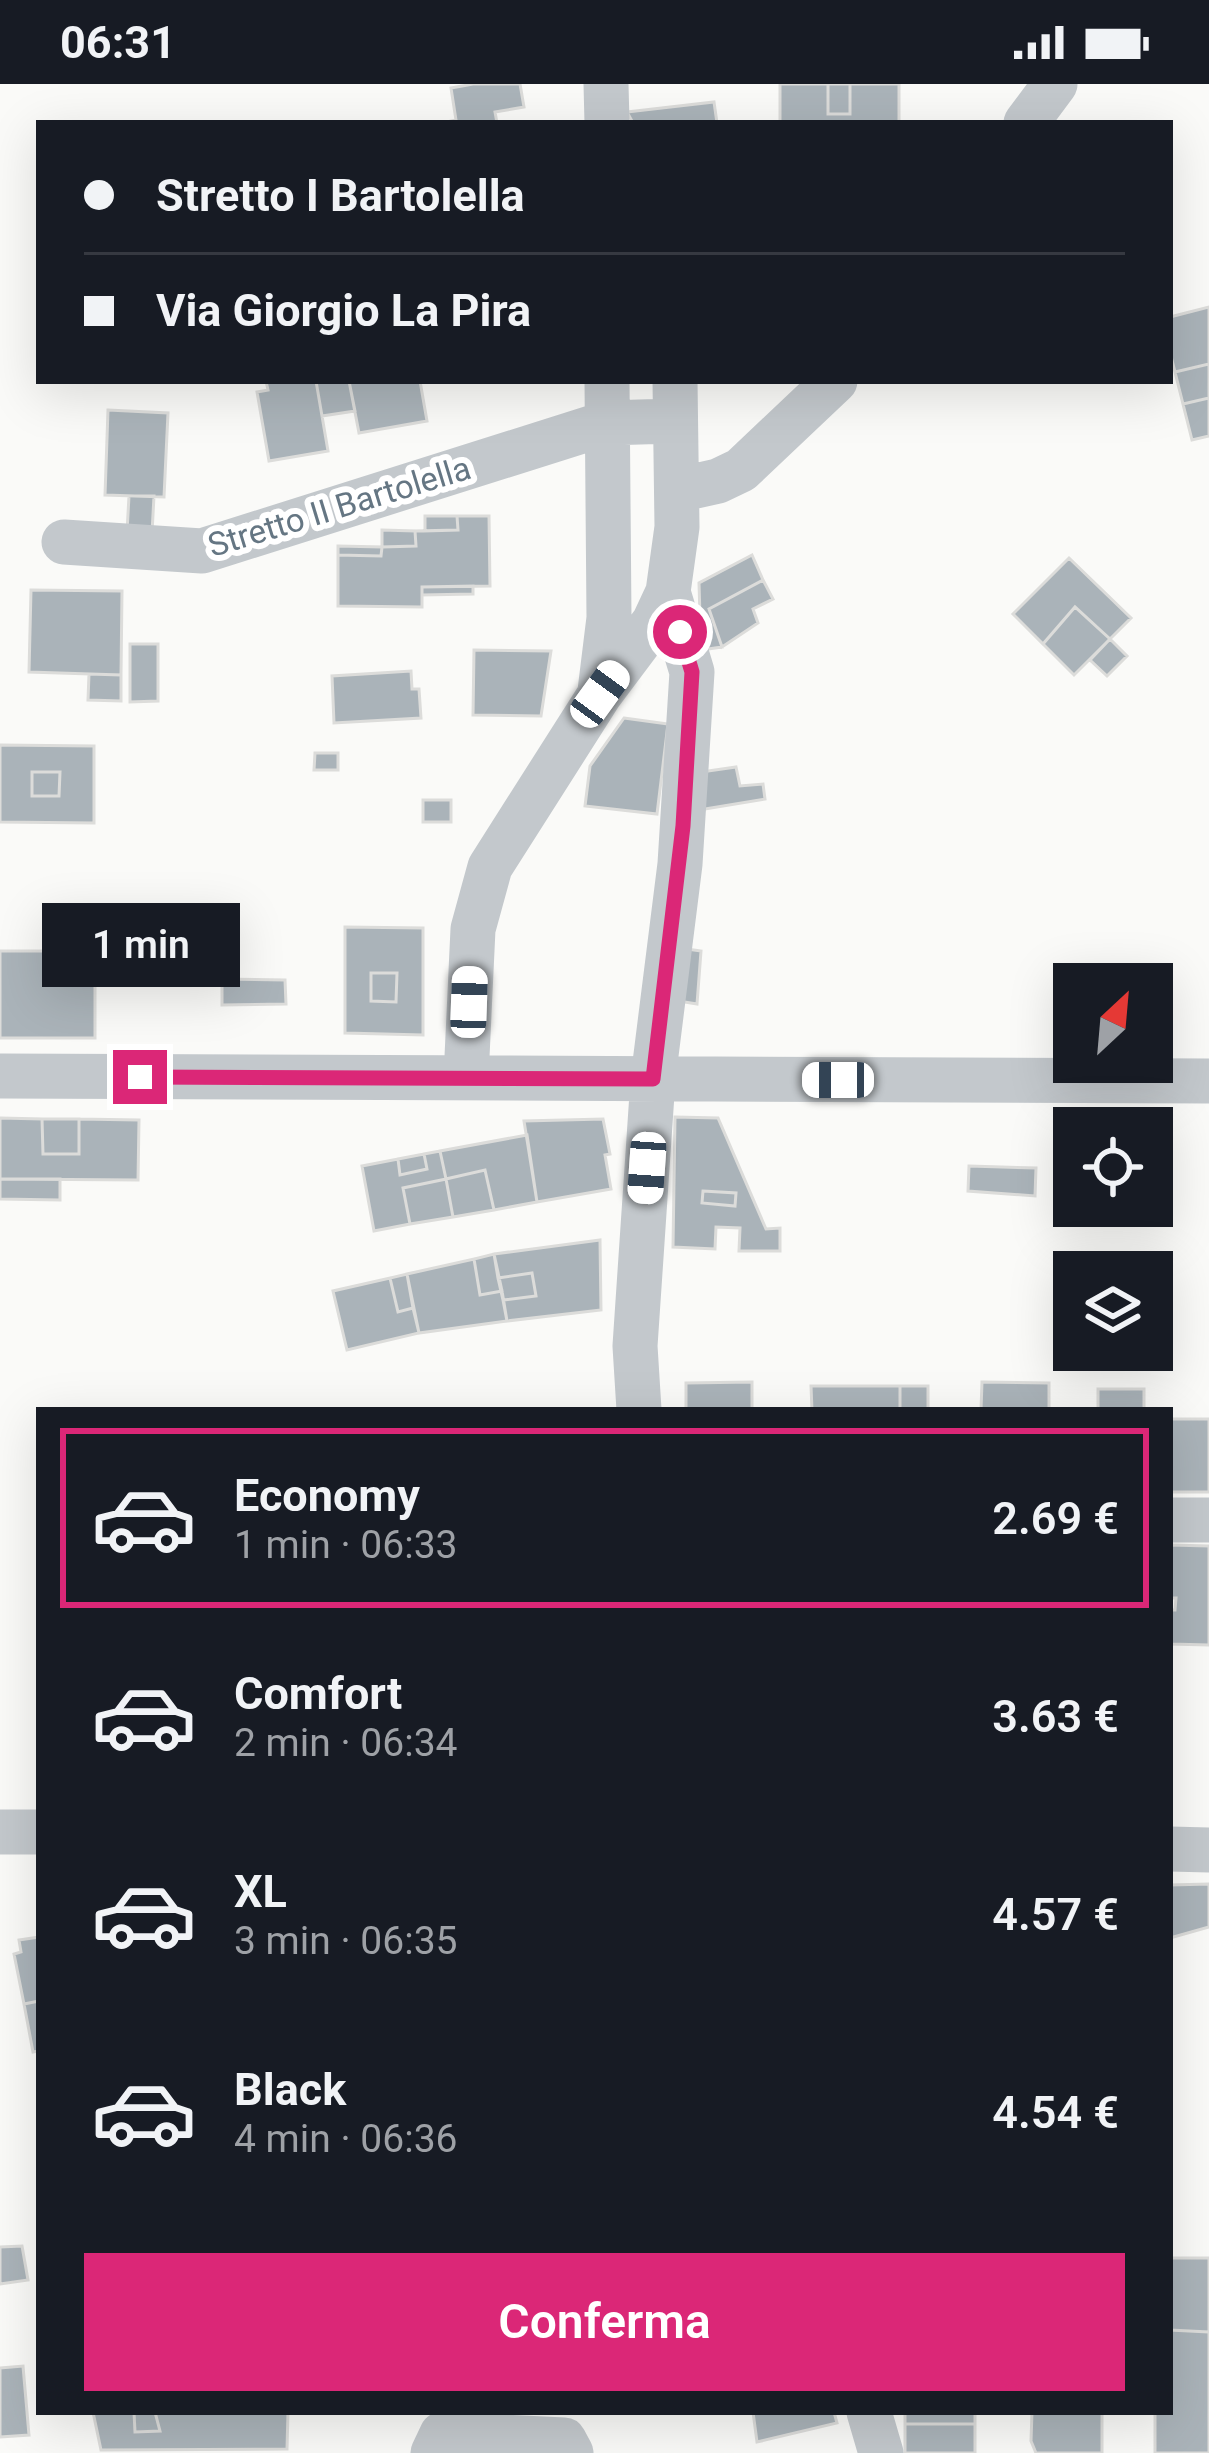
<!DOCTYPE html>
<html lang="it">
<head>
<meta charset="utf-8">
<style>
	:root { --surface:#171b24; --page:#20242c; --text:#f1f3f6; --muted:#9ea1a6; --line:#363941; --accent:#db2777 }
	body { margin:0; font-family:Roboto,sans-serif; background:var(--page); color:var(--text); height:100vh; display:flex; flex-direction:column; font-size:45px; white-space:nowrap }
	* { box-sizing:border-box; margin:0 }
	p { font-size:39px; color:var(--muted) }
	.icon { flex:none; width:66px; height:66px; fill:none; stroke:currentColor; stroke-width:2; stroke-linecap:round; stroke-linejoin:round }
	.map { position:relative; flex:1; overflow:hidden }
	.details { position:absolute; left:36px; top:1323px; width:1137px; height:1008px; display:flex; flex-direction:column; background:var(--surface); border-radius:0px; box-shadow:0 12px 48px #0002 }
	.details>* { flex:none }
	.guide { position:absolute; left:36px; top:36px; width:1137px; height:264px; border-radius:0px; box-shadow:0 12px 48px #0002; display:grid; align-content:center; height:264px; padding:0 48px; background:var(--surface) }
	.needle { width:78px; rotate:26deg }
	.buttons { position:absolute; left:1053px; top:879px; display:grid; gap:24px }
	.buttons a { display:grid; place-items:center; width:120px; height:120px; border-radius:0px; background:var(--surface); box-shadow:0 12px 48px #0002; font-size:60px }
	.end { position:absolute; width:54px; height:54px; margin:-27px; border:15px solid #db2777; background:#fff; box-shadow:0 0 0 6px #fff }
	.from { border-radius:50% }
	.bubble { position:absolute; height:84px; border-radius:0px; background:var(--surface); box-shadow:0 12px 48px #0002; font-size:39px; font-weight:600; line-height:84px; text-align:center }
	.car { position:absolute; width:36px; height:72px; margin:-36px -18px; border-radius:15px; box-shadow:0 0 9px 3px #0007; background:linear-gradient(#fff 24%,#345 0 40%,#fff 0 76%,#345 0 86%,#fff 0) }
	.guide b { display:flex; align-items:center; gap:42px; height:114px; font-size:45px }
	.guide b+b { border-top:3px solid var(--line) }
	.guide i { width:30px; height:30px; background:var(--text) }
	ul { padding:21px 0 0; list-style:none }
	li { display:flex; align-items:center; gap:36px; height:180px; margin:0 24px 18px; padding:0 24px; border:6px solid transparent; border-radius:0px }
	li div { flex:1 }
	li b { display:block; font-size:45px }
	li em { font-style:normal; font-weight:600 }
	li.selected { border-color:var(--accent) }
	li>.icon { width:108px; height:108px; stroke-width:1.5 }
	.action { display:flex; gap:24px; margin-top:auto; padding:24px 48px }
	.action a { flex:1; height:138px; border-radius:0px; background:var(--accent); color:#fff; font-size:48px; font-weight:600; line-height:138px; text-align:center }
	.status { display:flex; justify-content:space-between; align-items:center; height:84px; padding:0 60px; background:var(--surface); direction:ltr }
	.status svg { height:33px; fill:currentColor }
	.map>svg:first-child { display:block }
	.building { fill:#aab3b9; stroke:#dcdcda; stroke-width:3 }
	.lines { fill:none; stroke-linecap:round; stroke-linejoin:round }
	.minor { stroke:#c3c8cc; stroke-width:45 }
	.route { stroke:#db2777; stroke-width:15 }
	.labels { text-anchor:middle; stroke-width:12; stroke-linejoin:round; paint-order:stroke }
	.street-label { font-size:33px; fill:#657683; stroke:#fff }
</style>
</head>
<body>
<div class="status"><b>06:31</b><svg viewBox="0 0 49 12"><path d="M0 12V9h3v3zM5 12V6h3v6zM10 12V3h3v9zM15 12V0h3v12zM26 1h20v11H26zM47 4h2v5h-2z"/></svg></div>
<div class="map">
<svg width="1209" height="2369" viewBox="0 0 1209 2369">
	<rect width="100%" height="100%" fill="#fafaf8"/>
	<path class="building" d="M473,0H520L524,23L495,28L497,39H442L456,36L451,4Z
		M780,0H828V30H850V0H899V39H780Z
		M828,0H850V30H828Z
		M714,18L717,39H633L627,28Z
		M1209,223V280L1175,288L1170,268V233Z
		M1209,280V314L1183,320L1175,288Z
		M266,297H316L328,367L269,377L257,308L268,306Z
		M316,297H349L355,327L322,332Z
		M349,297H420L427,337L359,349Z
		M1209,314V352L1192,356L1183,320Z
		M108,326L168,329L164,413L105,411Z
		M129,412H154L152,449L127,448Z
		M425,432H457L458,446L425,447Z
		M457,432H489L490,502L422,503V523L338,522V471L381,472L382,463L416,462L415,447L458,446Z
		M382,446L415,447L416,462L382,463Z
		M338,462L382,463L381,472L338,471Z
		M752,471L763,496L709,525L722,563L701,566L699,499Z
		M1069,474L1131,534L1110,555L1075,523L1043,560L1013,530Z
		M763,496L773,515L753,525L758,539L722,563L709,525Z
		M473,502V510L422,511V503Z
		M31,506L122,507L121,591L29,588Z
		M1075,523L1110,555L1074,591L1043,560Z
		M1110,555L1127,572L1107,592L1090,576Z
		M130,560H158V617L130,618Z
		M474,566L551,567L541,632L473,631Z
		M411,587L412,605H419L421,634L334,639L332,592Z
		M89,590L121,591V617L88,616Z
		M624,634L668,640L657,730L585,722L590,682Z
		M0,661L94,662V739L0,738Z
		M315,669H338V686H314Z
		M736,683L740,702L763,700L765,715L699,726L701,688Z
		M32,688H60L59,712H32Z
		M423,716H451V738H423Z
		M345,843L423,844V951L345,949Z
		M680,864L701,867L697,920L672,916Z
		M0,867H95V954H0Z
		M371,889H397L396,918L371,917Z
		M222,895L285,896L286,920L222,921Z
		M675,1033L718,1034L766,1145L780,1144V1167H739L740,1144L716,1143L715,1165L673,1163Z
		M0,1034L42,1035L43,1070H79V1035L139,1036L138,1096L0,1095Z
		M42,1035H79V1070H43Z
		M603,1035L610,1070L605,1071L611,1105L537,1118L524,1037Z
		M527,1051L537,1118L494,1126L485,1086L446,1095L440,1067Z
		M440,1067L446,1095L403,1104L410,1140L374,1147L362,1082L398,1075L400,1091L427,1085L424,1070Z
		M424,1070L427,1085L400,1091L398,1075Z
		M969,1082L1036,1084L1035,1112L968,1107Z
		M485,1086L494,1126L453,1133L446,1095Z
		M0,1095H60V1116L0,1115Z
		M446,1095L453,1133L410,1140L403,1104Z
		M703,1107L736,1109L735,1122L702,1119Z
		M600,1156L601,1226L507,1237L503,1216L536,1212L532,1189L498,1194L494,1170Z
		M494,1170L502,1207L480,1211L474,1175Z
		M474,1175L480,1211L502,1207L507,1237L419,1249L407,1190Z
		M532,1189L536,1212L503,1216L498,1194Z
		M407,1190L413,1224L398,1228L390,1194Z
		M390,1194L398,1228L413,1224L419,1249L347,1266L333,1207Z
		M752,1298V1326H686V1299Z
		M982,1298L1049,1299V1326H981Z
		M811,1302H900V1326H812Z
		M900,1302H928V1326H900Z
		M1098,1305H1144V1326H1098Z
		M1170,1335H1209V1408H1170Z
		M1170,1461L1209,1462V1561L1170,1560V1526H1175L1176,1514H1170Z
		M1209,1800V1843L1170,1854V1801Z
		M39,1853V1917L24,1920L14,1870L21,1868L19,1856Z
		M39,1917V1967L33,1968L24,1920Z
		M22,2162L28,2196L0,2200V2163Z
		M1170,2174H1209V2248L1170,2246Z
		M1170,2246L1209,2248V2369H1155V2328H1170Z
		M23,2282L29,2351L0,2353V2284Z
		M93,2328H288L287,2365L101,2366Z
		M134,2328H155L160,2347L135,2348Z
		M753,2328H834L837,2339L757,2358Z
		M905,2328H975V2340H905Z
		M1032,2328L1102,2329V2369H1036L1031,2357Z
		M905,2340H975V2369H905Z"/>
	<g class="lines">
		<path class="minor" d="M606,0L607,39
			M1026,39L1055,0
			M678,406L718,397L741,386L835,297
			M64,458L202,467L607,339L673,337
			M600,607L609,534L607,297
			M0,992L1209,997
			M466,994L473,845L490,783L600,610L654,538L668,508L677,443L675,297
			M639,1326L635,1262L653,995L680,780L692,588L668,508
			M1170,1436H1209
			M0,1748H39
			M1170,1765L1209,1766
			M869,2328L881,2369
			M433,2369L442,2350L564,2356L571,2369"/>
	</g>
	<g class="lines">
		<path class="route" d="M140,993L653,995L683,742L692,588L680,548"/>
	</g>
	<g class="labels">
		<g class="street-label">
			<text transform="translate(339 422) rotate(-17)" y="12">Stretto II Bartolella</text>
		</g>
	</g>
</svg>
<div class="buttons">
<a><svg class="needle" viewBox="-14 -14 28 28"><path d="M0-13l5 13h-10z" fill="#e53935"/><path d="M0 13l5-13h-10z" fill="#9ea1a6"/></svg></a>
<a><svg class="icon" aria-label="locate" viewBox="0 0 24 24"><circle cx="12" cy="12" r="6"/><path d="M12 2v4M12 18v4M2 12h4M18 12h4"/></svg></a>
<a><svg class="icon" aria-label="layers" viewBox="0 0 24 24"><path d="M12 4l9 5-9 5-9-5zM3 14l9 5 9-5"/></svg></a>
</div>
<i class="end from" style="left:680px;top:548px"></i>
<i class="end" style="left:140px;top:993px"></i>
<div class="bubble" style="left:42px;top:819px;width:198px">1 min</div>
<i class="car" style="left:600px;top:610px;rotate:36deg"></i>
<i class="car" style="left:469px;top:918px;rotate:2deg"></i>
<i class="car" style="left:838px;top:996px;rotate:270deg"></i>
<i class="car" style="left:647px;top:1084px;rotate:184deg"></i>
<div class="guide">
<b><i class="from"></i>Stretto I Bartolella</b>
<b><i></i>Via Giorgio La Pira</b>
</div>
<section class="details">
<ul>
<li class="selected"><svg class="icon" aria-label="car" viewBox="0 0 24 24"><path d="M5 17H2v-5l4-1 3-4h7l3 4 3 1v5h-3M9 17h6M6 11h13"/><circle cx="7" cy="17" r="2"/><circle cx="17" cy="17" r="2"/></svg><div><b>Economy</b><p>1 min · 06:33</p></div><em>2.69 €</em></li>
<li><svg class="icon" aria-label="car" viewBox="0 0 24 24"><path d="M5 17H2v-5l4-1 3-4h7l3 4 3 1v5h-3M9 17h6M6 11h13"/><circle cx="7" cy="17" r="2"/><circle cx="17" cy="17" r="2"/></svg><div><b>Comfort</b><p>2 min · 06:34</p></div><em>3.63 €</em></li>
<li><svg class="icon" aria-label="car" viewBox="0 0 24 24"><path d="M5 17H2v-5l4-1 3-4h7l3 4 3 1v5h-3M9 17h6M6 11h13"/><circle cx="7" cy="17" r="2"/><circle cx="17" cy="17" r="2"/></svg><div><b>XL</b><p>3 min · 06:35</p></div><em>4.57 €</em></li>
<li><svg class="icon" aria-label="car" viewBox="0 0 24 24"><path d="M5 17H2v-5l4-1 3-4h7l3 4 3 1v5h-3M9 17h6M6 11h13"/><circle cx="7" cy="17" r="2"/><circle cx="17" cy="17" r="2"/></svg><div><b>Black</b><p>4 min · 06:36</p></div><em>4.54 €</em></li>
</ul>
<div class="action"><a>Conferma</a></div>
</section>
</div>
</body>
</html>
